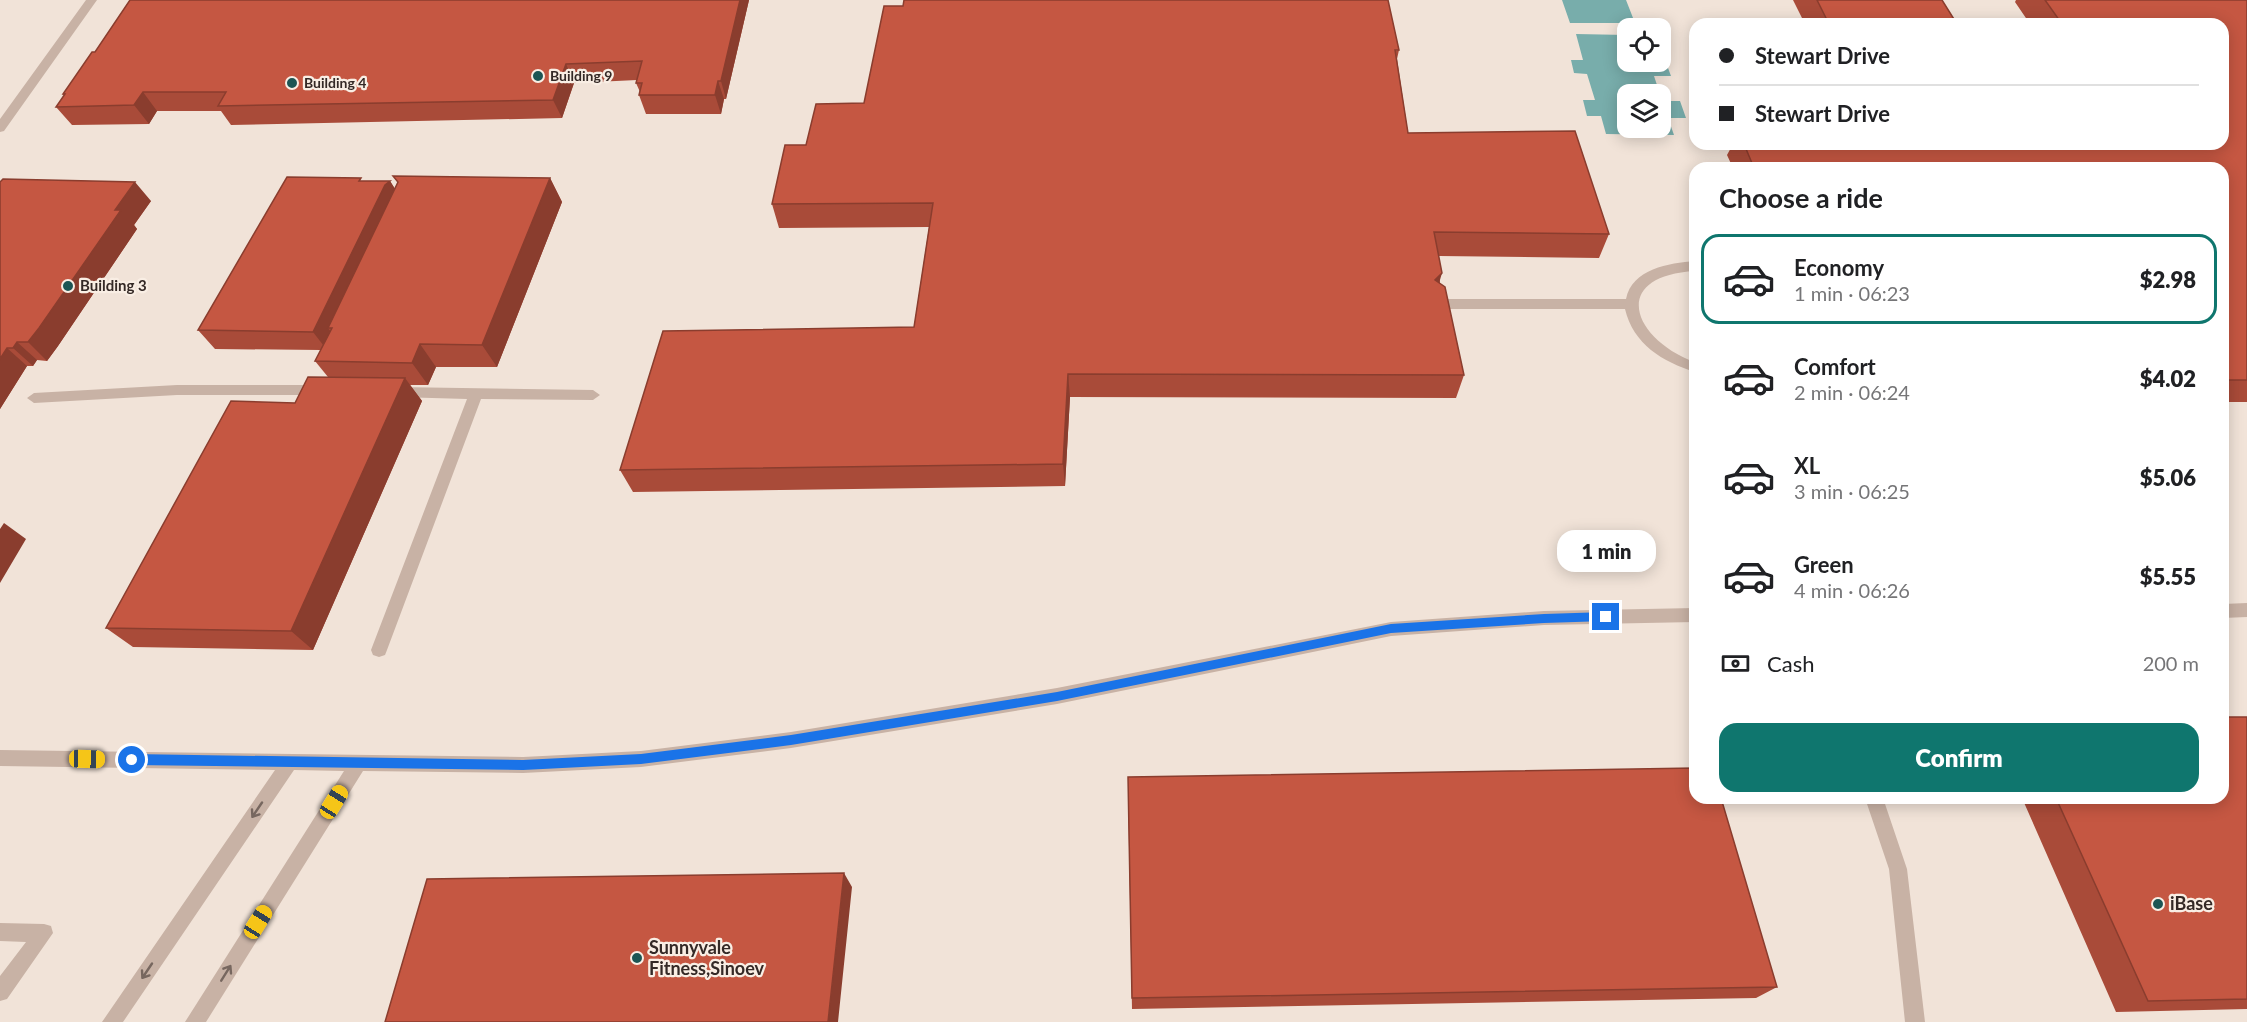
<!DOCTYPE html>
<html lang="en">
<head>
<meta charset="utf-8">
<style>
	:root { --surface:#fff; --page:#f2f2f2; --text:#202124; --muted:#757577; --line:#e0e0e0; --accent:#0f766e }
	body { margin:0; font-family:Lato,sans-serif; background:var(--page); color:var(--text); height:100vh; display:flex; flex-direction:column; font-size:22px; white-space:nowrap }
	* { box-sizing:border-box; margin:0 }
	p { font-size:20px; color:var(--muted) }
	.icon { flex:none; width:33px; height:33px; fill:none; stroke:currentColor; stroke-width:2; stroke-linecap:round; stroke-linejoin:round }
	.map { position:relative; flex:1; overflow:hidden }
	.side { position:absolute; left:1689px; top:162px; width:540px; height:642px; display:flex; flex-direction:column; background:var(--surface); border-radius:18px; box-shadow:0 3px 15px #0003 }
	.side>* { flex:none }
	.top-card { position:absolute; left:1689px; top:18px; width:540px; height:132px; border-radius:18px; box-shadow:0 3px 15px #0003; display:grid; align-content:center; height:132px; padding:0 30px; background:var(--surface) }
	.controls { position:absolute; left:1617px; top:18px; display:grid; gap:12px }
	.controls a { display:grid; place-items:center; width:54px; height:54px; border-radius:12px; background:var(--surface); box-shadow:0 3px 15px #0003; font-size:30px }
	.end { position:absolute; width:27px; height:27px; margin:-14px; border:8px solid #1a73e8; background:#fff; box-shadow:0 0 0 3px #fff }
	.from { border-radius:50% }
	.bubble { position:absolute; height:42px; border-radius:18px; background:var(--surface); box-shadow:0 3px 15px #0003; font-size:20px; font-weight:800; line-height:42px; text-align:center }
	.car { position:absolute; width:18px; height:36px; margin:-18px -9px; border-radius:8px; box-shadow:0 0 4px 2px #0007; background:linear-gradient(#f5c518 24%,#345 0 40%,#f5c518 0 76%,#345 0 86%,#f5c518 0) }
	.top-card b { display:flex; align-items:center; gap:21px; height:57px; font-size:22px }
	.top-card b+b { border-top:2px solid var(--line) }
	.top-card i { width:15px; height:15px; background:var(--text) }
	ul { padding:0; list-style:none }
	li { display:flex; align-items:center; gap:18px; height:90px; margin:0 12px 9px; padding:0 18px; border:3px solid transparent; border-radius:18px }
	li div { flex:1 }
	li b { display:block; font-size:22px }
	li em { font-style:normal; font-weight:800 }
	li.on { border-color:var(--accent) }
	li>.icon { width:54px; height:54px; stroke-width:1.5 }
	h2 { padding:0 30px; font-size:27px; line-height:72px }
	.pay { display:flex; align-items:center; gap:15px; height:66px; padding:0 30px; font-size:22px }
	.pay p { margin-inline-start:auto }
	.primary-button { display:flex; gap:12px; margin-top:auto; padding:12px 30px }
	.primary-button a { flex:1; height:69px; border-radius:18px; background:var(--accent); color:#fff; font-size:24px; font-weight:800; line-height:69px; text-align:center }
	.map>svg:first-child { display:block }
	.water { fill:#78adab }
	.lines { fill:none; stroke-linecap:round; stroke-linejoin:round }
	.minor { fill:#c8b2a5; fill-rule:evenodd }
	.wall { fill:#a94b39 }
	.shaded-wall { fill:#8a3d2e }
	.building { fill:#c55742; stroke:#8a3d2e; stroke-width:1.5 }
	.oneway { stroke:#77675f }
	.route { fill:#1a73e8 }
	.poi-dot { fill:#1c5554; stroke:#f9eee4; stroke-width:2 }
	.labels { text-anchor:middle; stroke-width:4.5; stroke-linejoin:round; paint-order:stroke }
	.far-poi-label { font-size:14px; font-weight:bold; fill:#342926; stroke:#f9eee4; text-anchor:start }
	.poi-label { font-size:15px; font-weight:bold; fill:#342926; stroke:#f9eee4; text-anchor:start }
	.near-poi-label { font-size:18px; font-weight:bold; fill:#342926; stroke:#f9eee4; text-anchor:start }
</style>
</head>
<body>
<div class="map">
<svg width="2247" height="1022" viewBox="0 0 2247 1022">
	<rect width="100%" height="100%" fill="#f1e3d8"/>
	<path class="water" d="M1562,0H1626L1635,23H1570Z
		M1576,34L1627,35L1628,62L1665,60L1671,76H1654L1660,94H1628V128H1660L1661,96L1662,101H1680L1686,118H1668L1674,135L1606,134L1601,116H1587L1583,100H1595L1587,74L1574,73L1571,60H1583Z"/>
	<g class="lines">
		<path class="minor" d="M86,0H97L4,131L0,132V119Z
			M1695,261V271C1609,276 1632,339 1695,362V372C1663,362 1633,344 1625,309H1437L1430,304L1437,299H1626C1632,269 1669,263 1695,261Z
			M177,385H319L326,390L319,395H177L34,403L27,398L34,393Z
			M397,387L593,390L600,395L593,400L481,399L387,650L385,655L379,657L373,655L371,650L467,399L397,397L390,392Z
			M2247,603V617L2223,618V604Z
			M1695,608V622L1544,625L1391,636L1057,704L791,748L641,767L523,773L363,771L206,1022H185L344,771L294,770L123,1022H102L275,770L0,766V750L523,757L641,751L791,732L1057,688L1391,622L1544,611Z
			M1865,798H1883L1907,869L1925,1022H1905L1889,869Z
			M0,923L44,924L51,926L53,933L7,999L0,1001V976L26,942L0,941Z"/>
	</g>
	<path class="wall" d="M130,0H749L726,99H724L721,114H646L639,95L640,92L636,83L637,80L574,83L562,118L231,125L221,111H157L149,124L72,125L56,107L64,95L63,94L95,52Z
		M1793,0H1942L1957,24H1805Z
		M2016,0H2247V402H2223V168H1733L1727,155L1733,144H2223V24H2030L2015,2Z
		M1399,50L1397,59L1408,133L1609,234L1599,258L1439,256L1440,283L1464,375L1456,398L1070,397L1065,486L633,492L620,470L914,327L929,227L779,228L772,204L806,145L864,103Z
		M393,176L550,178L562,202L497,367H436L428,385H410L422,401L313,650L133,647L106,628L295,403L328,377L315,361L321,350L215,349L198,330L362,181H390L395,189L398,183Z
		M0,182L151,201L134,225L137,229L58,346L47,361L37,360L33,366H27L0,409Z
		M2247,717V1009L2116,1012L2022,798H2223Z
		M1128,794L1777,987L1756,998L1132,1009Z"/>
	<path class="shaded-wall" d="M740,0H749L726,99L721,81Z
		M566,64L574,83L562,118L553,100Z
		M718,81L724,99L721,114L715,95Z
		M143,92L157,111L149,124L134,105Z
		M550,178L562,202L497,367L482,345Z
		M390,181L402,200L332,328H328L334,336L327,350L313,332L385,185Z
		M135,182L151,201L134,225L137,229L58,346L47,361L28,342L115,210Z
		M1442,273L1435,297V280Z
		M17,342L37,360L33,366L13,348Z
		M420,344L436,367L428,385L412,363Z
		M7,348L27,366L0,409V359Z
		M1068,374L1070,397L1065,486L1063,464Z
		M405,378L422,401L313,650L291,631Z
		M4,523L26,539L0,583V529Z
		M844,873L852,887L838,1022H828Z"/>
	<path class="building" d="M130,0H740L721,81H718L715,95H639L642,83H636L642,61L566,64L553,100L218,106L226,92H143L134,105L56,107L65,94H63L92,52H95Z
		M904,0H1388L1399,50H1395L1408,133L1575,131L1609,234L1434,232L1442,273L1435,280L1445,287L1464,375L1068,374L1063,464L620,470L663,331L914,327L933,203L772,204L785,145H806L816,104L864,103L884,6H903Z
		M1817,0H1942L1957,24H1829Z
		M2045,0H2247V380H2223V168H1754L1744,144H2223V24H2062Z
		M393,176L550,178L482,345L420,344L412,363L315,361L332,328H328L398,182Z
		M287,177L361,178L359,181H390L385,185L313,332L198,330Z
		M3,179L135,182L115,210H121L39,328L28,342H17L13,348H7L0,359V182Z
		M308,377L405,378L291,631L106,628L231,401L295,403Z
		M2223,717H2247V999L2148,1001L2056,798H2223Z
		M1695,768V798H1721L1777,987L1132,998L1128,777Z
		M844,873L828,1022H385L427,879Z"/>
	<defs><path id="oneway-shaft" d="M-6 0H5M1.5-3L5.5 0L1.5 3" fill="none" stroke-width="1.6" stroke-linecap="round" stroke-linejoin="round" transform="scale(1.5)"/></defs>
	<g class="oneway">
		<use href="#oneway-shaft" transform="translate(257 810) rotate(124)"/>
		<use href="#oneway-shaft" transform="translate(147 971) rotate(124)"/>
		<use href="#oneway-shaft" transform="translate(226 973) rotate(-58)"/>
	</g>
	<path class="route" d="M1606,612L1611,617L1606,621L1544,623L1391,633L1057,701L791,745L641,764L523,770L132,765L126,760L132,754L523,760L641,754L791,735L1057,692L1391,624L1544,614Z"/>
	<g class="poi-dot">
		<circle cx="538" cy="76" r="6"/>
		<circle cx="292" cy="83" r="6"/>
		<circle cx="68" cy="286" r="6"/>
		<circle cx="2158" cy="904" r="6"/>
		<circle cx="637" cy="958" r="6"/>
	</g>
	<g class="labels">
		<g class="far-poi-label">
			<text x="550" y="81">Building 9</text>
			<text x="304" y="88">Building 4</text>
		</g>
		<g class="poi-label">
			<text x="80" y="291">Building 3</text>
		</g>
		<g class="near-poi-label">
			<text x="2170" y="910">iBase</text>
			<text x="649" y="954">Sunnyvale<tspan x="649" dy="21">Fitness,Sinoev</tspan></text>
		</g>
	</g>
</svg>
<div class="controls">
<a><svg class="icon" aria-label="locate" viewBox="0 0 24 24"><circle cx="12" cy="12" r="6"/><path d="M12 2v4M12 18v4M2 12h4M18 12h4"/></svg></a>
<a><svg class="icon" aria-label="layers" viewBox="0 0 24 24"><path d="M12 4l9 5-9 5-9-5zM3 14l9 5 9-5"/></svg></a>
</div>
<i class="end from" style="left:132px;top:760px"></i>
<i class="end" style="left:1606px;top:617px"></i>
<div class="bubble" style="left:1557px;top:530px;width:99px">1 min</div>
<i class="car" style="left:87px;top:759px;rotate:91deg"></i>
<i class="car" style="left:334px;top:802px;rotate:32deg"></i>
<i class="car" style="left:258px;top:922px;rotate:32deg"></i>
<div class="top-card">
<b><i class="from"></i>Stewart Drive</b>
<b><i></i>Stewart Drive</b>
</div>
<section class="side">
<h2>Choose a ride</h2>
<ul>
<li class="on"><svg class="icon" aria-label="car" viewBox="0 0 24 24"><path d="M5 17H2v-5l4-1 3-4h7l3 4 3 1v5h-3M9 17h6M6 11h13"/><circle cx="7" cy="17" r="2"/><circle cx="17" cy="17" r="2"/></svg><div><b>Economy</b><p>1 min · 06:23</p></div><em>$2.98</em></li>
<li><svg class="icon" aria-label="car" viewBox="0 0 24 24"><path d="M5 17H2v-5l4-1 3-4h7l3 4 3 1v5h-3M9 17h6M6 11h13"/><circle cx="7" cy="17" r="2"/><circle cx="17" cy="17" r="2"/></svg><div><b>Comfort</b><p>2 min · 06:24</p></div><em>$4.02</em></li>
<li><svg class="icon" aria-label="car" viewBox="0 0 24 24"><path d="M5 17H2v-5l4-1 3-4h7l3 4 3 1v5h-3M9 17h6M6 11h13"/><circle cx="7" cy="17" r="2"/><circle cx="17" cy="17" r="2"/></svg><div><b>XL</b><p>3 min · 06:25</p></div><em>$5.06</em></li>
<li><svg class="icon" aria-label="car" viewBox="0 0 24 24"><path d="M5 17H2v-5l4-1 3-4h7l3 4 3 1v5h-3M9 17h6M6 11h13"/><circle cx="7" cy="17" r="2"/><circle cx="17" cy="17" r="2"/></svg><div><b>Green</b><p>4 min · 06:26</p></div><em>$5.55</em></li>
</ul>
<div class="pay"><svg class="icon" aria-label="cash" viewBox="0 0 24 24"><path d="M3 7h18v10H3z"/><circle cx="12" cy="12" r="2"/></svg>Cash<p>200 m</p></div>
<div class="primary-button"><a>Confirm</a></div>
</section>
</div>
</body>
</html>
